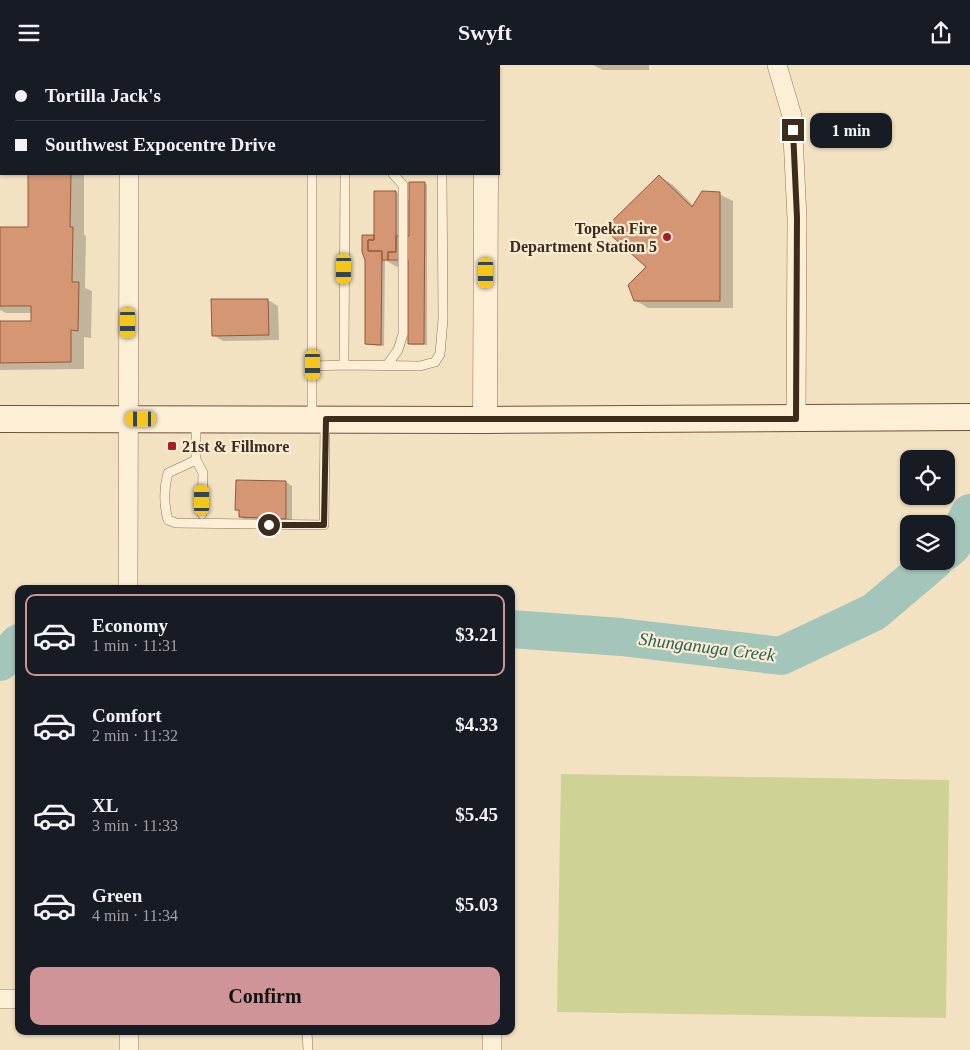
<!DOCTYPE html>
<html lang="en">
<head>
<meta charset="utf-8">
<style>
	:root { --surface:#171b24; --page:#242831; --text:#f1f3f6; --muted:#9ea1a6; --line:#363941; --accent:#cf9498 }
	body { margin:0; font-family:Georgia,serif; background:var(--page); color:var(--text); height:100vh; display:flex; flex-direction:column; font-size:19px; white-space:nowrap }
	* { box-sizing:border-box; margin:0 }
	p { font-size:16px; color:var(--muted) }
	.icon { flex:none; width:28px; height:28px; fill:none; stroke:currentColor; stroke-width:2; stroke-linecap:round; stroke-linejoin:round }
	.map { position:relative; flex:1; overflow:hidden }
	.side { position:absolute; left:15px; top:520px; width:500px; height:450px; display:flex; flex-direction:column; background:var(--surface); border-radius:10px; box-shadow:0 1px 4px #0004 }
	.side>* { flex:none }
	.guide { position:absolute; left:0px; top:0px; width:500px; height:110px; box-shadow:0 1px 4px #0004; display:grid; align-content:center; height:110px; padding:0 15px; background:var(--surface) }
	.controls { position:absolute; left:900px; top:385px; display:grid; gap:10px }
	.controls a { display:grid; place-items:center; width:55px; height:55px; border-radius:10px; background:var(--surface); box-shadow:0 1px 4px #0004; font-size:25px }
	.end { position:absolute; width:22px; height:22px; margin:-11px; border:6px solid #3d2b1c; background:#fff; box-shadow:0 0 0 2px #fff }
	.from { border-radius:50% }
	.bubble { position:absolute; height:35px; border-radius:10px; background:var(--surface); box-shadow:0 1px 4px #0004; font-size:16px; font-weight:600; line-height:35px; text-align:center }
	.car { position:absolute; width:15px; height:30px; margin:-15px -8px; border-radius:6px; box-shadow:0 0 4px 1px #0007; background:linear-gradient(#f5c518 24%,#345 0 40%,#f5c518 0 76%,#345 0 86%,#f5c518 0) }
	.guide b { display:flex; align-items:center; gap:18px; height:48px; font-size:19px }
	.guide b+b { border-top:1px solid var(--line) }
	.guide i { width:12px; height:12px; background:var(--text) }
	ul { padding:9px 0 0; list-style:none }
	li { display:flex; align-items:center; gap:15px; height:82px; margin:0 10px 8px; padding:0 5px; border:2px solid transparent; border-radius:10px }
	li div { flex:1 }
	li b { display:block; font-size:19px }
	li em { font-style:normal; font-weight:600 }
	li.current { border-color:var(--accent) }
	li>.icon { width:45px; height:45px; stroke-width:1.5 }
	.cta { display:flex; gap:10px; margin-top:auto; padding:10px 15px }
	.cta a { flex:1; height:58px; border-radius:10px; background:var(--accent); color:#111; font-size:20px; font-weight:600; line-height:58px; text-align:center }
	header { display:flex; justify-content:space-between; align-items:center; height:65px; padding:0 15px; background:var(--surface); font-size:22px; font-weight:600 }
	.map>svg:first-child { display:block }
	.green { fill:#ced294 }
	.shadow { fill:#0003 }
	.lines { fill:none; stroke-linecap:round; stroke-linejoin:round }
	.river { stroke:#a4c5ba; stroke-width:38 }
	.building { fill:#d59773; stroke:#915839 }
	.service-casing { stroke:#8f7256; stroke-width:10 }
	.minor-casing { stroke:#8f7256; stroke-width:20 }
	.tertiary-casing { stroke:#8f7256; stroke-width:25 }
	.secondary-casing { stroke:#71533a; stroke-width:28 }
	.service { stroke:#fcefd6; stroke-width:9 }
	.minor { stroke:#fcefd6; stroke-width:19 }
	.tertiary { stroke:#fcefd6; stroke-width:24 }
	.secondary { stroke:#fcefd6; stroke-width:26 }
	.route { stroke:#3d2b1c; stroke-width:6 }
	.poi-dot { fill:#a51f26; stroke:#f9ecd2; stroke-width:2 }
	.labels { text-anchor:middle; stroke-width:4.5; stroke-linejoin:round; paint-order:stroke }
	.poi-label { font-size:16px; font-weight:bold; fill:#3d2b1c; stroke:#f9ecd2; text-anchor:end }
	.water-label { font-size:18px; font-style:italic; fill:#2a5e59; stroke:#f9ecd2 }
</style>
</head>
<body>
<header><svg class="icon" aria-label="menu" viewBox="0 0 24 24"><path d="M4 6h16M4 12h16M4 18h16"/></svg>Swyft<svg class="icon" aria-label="share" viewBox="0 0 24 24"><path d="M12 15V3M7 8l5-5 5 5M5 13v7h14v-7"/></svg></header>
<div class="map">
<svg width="970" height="985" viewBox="0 0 970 985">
	<rect width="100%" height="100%" fill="#f3e2c2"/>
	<path class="green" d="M561,709L949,715L946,953L557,947Z"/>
	<path class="shadow" d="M593,0H649V5H603Z
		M0,24H1L0,75Z
		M29,109H84V170L86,171L85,223L92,226L91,273L84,272V304L0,305V257H32V248H6L0,245V163H29Z
		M660,112L673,120L694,141L719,129L733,136V243H648L635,235L648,202Z
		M424,118L427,120V280H412L409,279V196H401V202H397L385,195L384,281L369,280L366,279L375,171L396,127L410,136Z
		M268,235L278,241L279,275L223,276L213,270Z
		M286,417L292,421V457L247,456L240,452L241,447L236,445Z"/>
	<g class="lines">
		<path class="river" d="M946,486L952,481L970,448
			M511,564L621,572L781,591L874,547L934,496
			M0,597L19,578"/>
	</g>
	<path class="building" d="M28,109H71L70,162H73L72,217H79L78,266L71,265V297L0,298V256H31V241H0V162H28Z
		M659,110L692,142L702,126L720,127V236H634L628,220L646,202L604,164Z
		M409,117H425L424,279H408V195H388V187H396V171H409Z
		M374,126H396V187H388V195H382V186H368V175H374Z
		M362,170H374V175H368V186H382L381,280L365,279V195L362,187Z
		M211,234H268L269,270L212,271Z
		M236,415L286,416V454L239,452V445H235Z"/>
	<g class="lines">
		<g class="service-casing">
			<path id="service" d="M310,0V1
				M312,109V351
				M345,109L344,300L420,301L435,297L440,289L443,254L442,109
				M387,300L398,285L403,269V120L393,109
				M313,301L344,300
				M196,357V395L203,408L202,449
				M196,395L168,408C164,422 164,440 168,455L176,458L324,460L325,358
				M307,966L308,985"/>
		</g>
		<g class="minor-casing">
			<path id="minor" d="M777,0L792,51L797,153L796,353
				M131,1V0
				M128,524L129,109
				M0,934H19
				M129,966V985
				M492,985V966"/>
		</g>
		<g class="tertiary-casing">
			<path id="tertiary" d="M487,1V0
				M485,355L486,109"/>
		</g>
		<g class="secondary-casing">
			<path id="secondary" d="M0,354L485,355L970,352"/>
		</g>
		<use href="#service" class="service"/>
		<use href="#minor" class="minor"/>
		<use href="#tertiary" class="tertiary"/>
		<use href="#secondary" class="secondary"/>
	</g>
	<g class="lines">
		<path class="route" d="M269,460H324L326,354H796L797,153L793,65"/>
	</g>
	<g class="poi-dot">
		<circle cx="667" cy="172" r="5"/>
		<rect x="167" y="376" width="10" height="10" rx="2.5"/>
	</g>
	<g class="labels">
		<g class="poi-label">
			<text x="657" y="169">Topeka Fire<tspan x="657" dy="18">Department Station 5</tspan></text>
			<text x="182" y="387" text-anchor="start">21st &amp; Fillmore</text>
		</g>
		<g class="water-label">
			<text transform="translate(707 582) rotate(7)" y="6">Shunganuga Creek</text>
		</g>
	</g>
</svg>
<div class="controls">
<a><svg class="icon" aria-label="locate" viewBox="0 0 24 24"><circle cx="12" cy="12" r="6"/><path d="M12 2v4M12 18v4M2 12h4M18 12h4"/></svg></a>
<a><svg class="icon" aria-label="layers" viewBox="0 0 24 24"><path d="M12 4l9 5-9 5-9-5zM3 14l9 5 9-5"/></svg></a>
</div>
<i class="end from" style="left:269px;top:460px"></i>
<i class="end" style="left:793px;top:65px"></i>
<div class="bubble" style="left:810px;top:48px;width:82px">1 min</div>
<i class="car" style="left:344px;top:204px;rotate:181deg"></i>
<i class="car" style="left:486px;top:208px;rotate:180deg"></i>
<i class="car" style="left:128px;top:258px;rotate:180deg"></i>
<i class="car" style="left:313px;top:300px;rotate:180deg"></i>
<i class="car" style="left:141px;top:354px;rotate:270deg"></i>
<i class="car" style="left:202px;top:435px;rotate:0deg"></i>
<div class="guide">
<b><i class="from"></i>Tortilla Jack's</b>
<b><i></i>Southwest Expocentre Drive</b>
</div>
<section class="side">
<ul>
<li class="current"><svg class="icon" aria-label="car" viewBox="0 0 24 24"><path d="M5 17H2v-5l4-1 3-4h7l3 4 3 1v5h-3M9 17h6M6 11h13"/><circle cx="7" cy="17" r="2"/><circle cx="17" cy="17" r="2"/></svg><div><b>Economy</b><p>1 min · 11:31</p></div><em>$3.21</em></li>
<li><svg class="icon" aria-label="car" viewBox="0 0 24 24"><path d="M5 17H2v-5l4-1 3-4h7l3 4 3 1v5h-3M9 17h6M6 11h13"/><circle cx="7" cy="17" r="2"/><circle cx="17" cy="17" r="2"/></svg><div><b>Comfort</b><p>2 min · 11:32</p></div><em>$4.33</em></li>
<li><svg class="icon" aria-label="car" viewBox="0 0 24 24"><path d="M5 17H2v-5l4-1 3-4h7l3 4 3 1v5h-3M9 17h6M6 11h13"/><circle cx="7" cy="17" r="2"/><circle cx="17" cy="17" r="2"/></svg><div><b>XL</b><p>3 min · 11:33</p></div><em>$5.45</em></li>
<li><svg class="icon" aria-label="car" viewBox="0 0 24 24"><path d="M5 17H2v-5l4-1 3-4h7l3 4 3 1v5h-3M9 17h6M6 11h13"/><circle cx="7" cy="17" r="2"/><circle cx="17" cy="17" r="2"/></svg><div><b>Green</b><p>4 min · 11:34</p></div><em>$5.03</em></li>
</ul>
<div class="cta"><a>Confirm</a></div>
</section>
</div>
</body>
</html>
